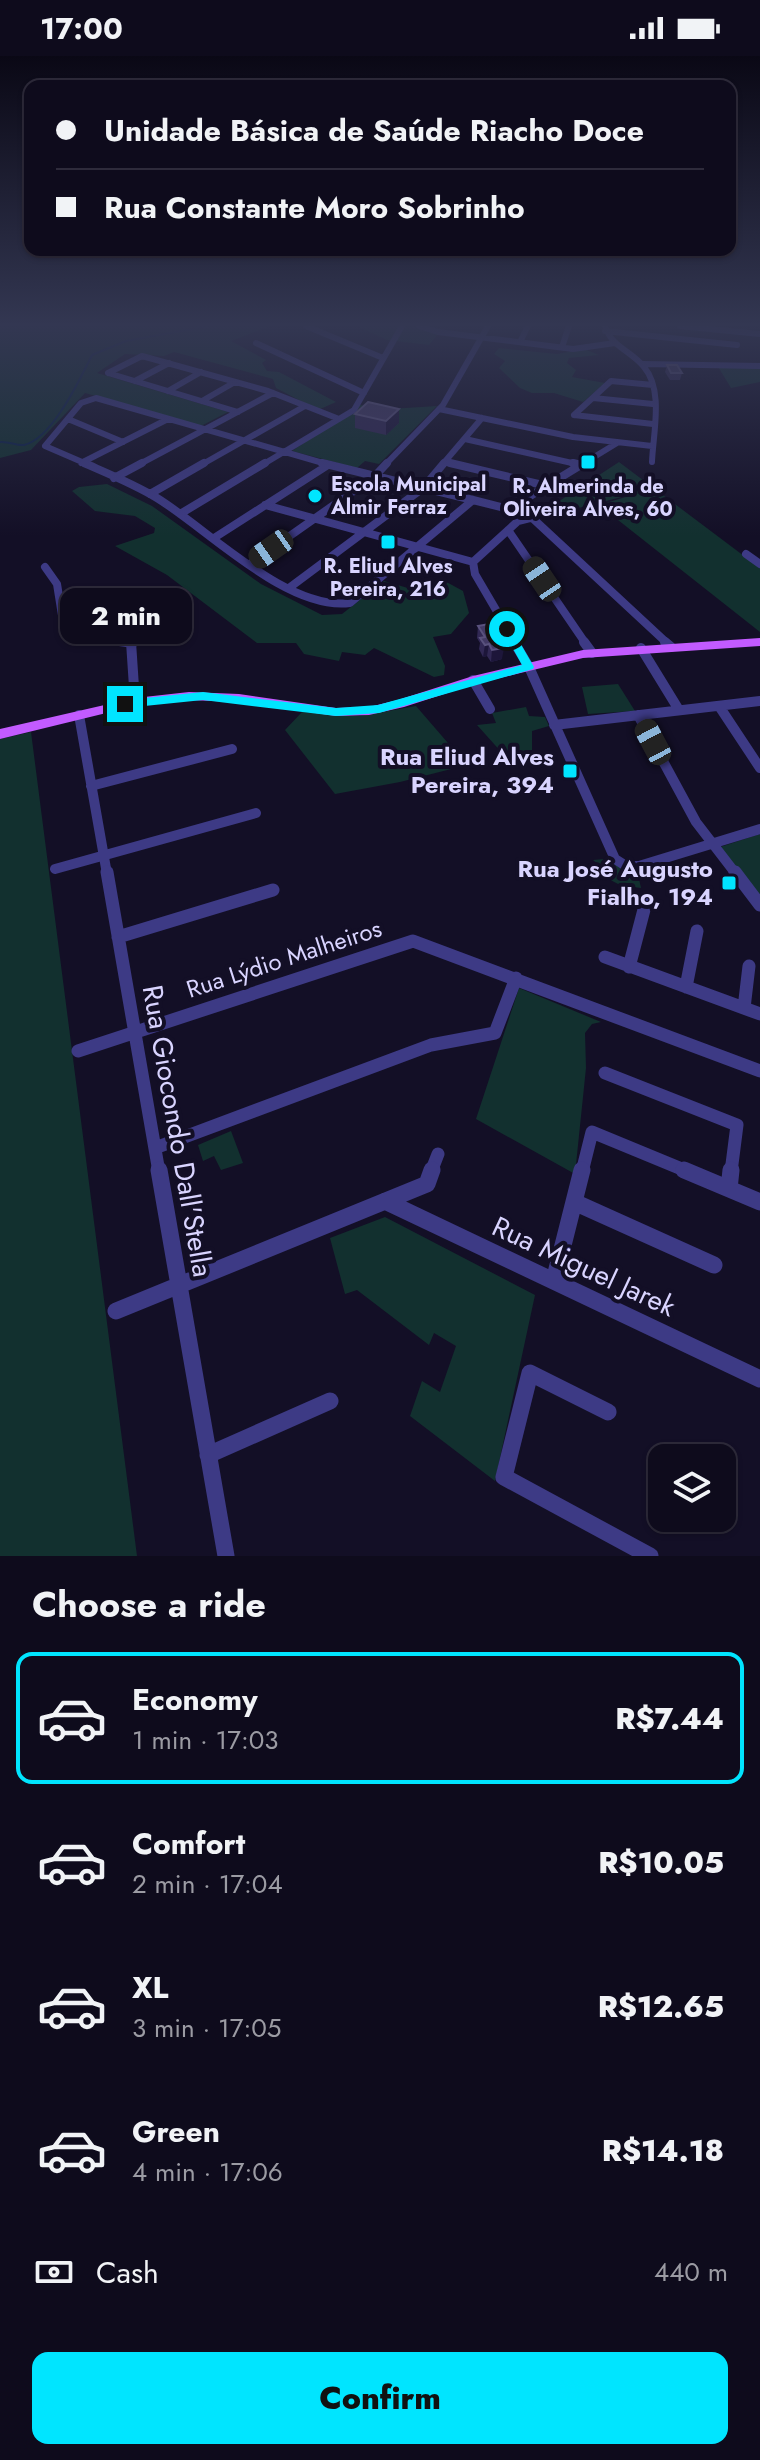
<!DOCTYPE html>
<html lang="en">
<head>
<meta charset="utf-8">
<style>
	:root { --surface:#0e0b1c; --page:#171425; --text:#f1f3f6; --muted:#9b9ba3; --line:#2e2b3b; --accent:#00e5ff }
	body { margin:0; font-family:Jost,sans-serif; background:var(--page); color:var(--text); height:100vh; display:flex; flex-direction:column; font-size:30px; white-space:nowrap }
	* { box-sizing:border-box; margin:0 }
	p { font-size:26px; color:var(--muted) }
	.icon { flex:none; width:44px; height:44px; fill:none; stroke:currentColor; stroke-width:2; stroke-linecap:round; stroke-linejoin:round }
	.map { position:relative; height:1500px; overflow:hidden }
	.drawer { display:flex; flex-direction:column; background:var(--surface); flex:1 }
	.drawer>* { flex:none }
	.top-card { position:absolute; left:24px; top:24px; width:712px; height:176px; border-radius:16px; box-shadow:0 2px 6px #0004,0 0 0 2px var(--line); display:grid; align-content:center; height:176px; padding:0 32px; background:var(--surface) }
	.controls { position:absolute; left:648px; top:1388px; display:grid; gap:16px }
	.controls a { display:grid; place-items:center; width:88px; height:88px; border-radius:16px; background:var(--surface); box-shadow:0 2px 6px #0004,0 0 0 2px var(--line); font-size:40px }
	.end { position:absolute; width:36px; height:36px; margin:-18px; border:10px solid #00e5ff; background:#111; box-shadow:0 0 0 4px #111 }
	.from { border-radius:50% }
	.bubble { position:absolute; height:56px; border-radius:16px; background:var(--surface); box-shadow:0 2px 6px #0004,0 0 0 2px var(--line); font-size:26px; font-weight:800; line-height:56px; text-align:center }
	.car { position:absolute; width:24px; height:48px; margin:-24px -12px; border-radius:10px; box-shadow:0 0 6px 2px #0007; background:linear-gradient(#222 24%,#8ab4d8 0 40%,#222 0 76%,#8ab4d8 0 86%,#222 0) }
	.top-card b { display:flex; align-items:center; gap:28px; height:76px; font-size:30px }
	.top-card b+b { border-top:2px solid var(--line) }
	.top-card i { width:20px; height:20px; background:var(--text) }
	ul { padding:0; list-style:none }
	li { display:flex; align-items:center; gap:24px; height:132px; margin:0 16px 12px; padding:0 16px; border:4px solid transparent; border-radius:16px }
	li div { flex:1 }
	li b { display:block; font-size:30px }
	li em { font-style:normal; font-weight:800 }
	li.selected { border-color:var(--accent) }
	li>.icon { width:72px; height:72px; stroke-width:1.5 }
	h2 { padding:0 32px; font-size:36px; line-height:96px }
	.pay { display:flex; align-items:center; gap:20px; height:88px; padding:0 32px; font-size:30px }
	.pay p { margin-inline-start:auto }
	.primary-button { display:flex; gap:16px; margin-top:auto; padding:16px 32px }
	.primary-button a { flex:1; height:92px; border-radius:16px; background:var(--accent); color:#111; font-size:32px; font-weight:800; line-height:92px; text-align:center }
	.status { display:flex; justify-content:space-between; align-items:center; height:56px; padding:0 40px; background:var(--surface); direction:ltr }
	.status svg { height:22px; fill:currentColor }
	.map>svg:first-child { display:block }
	.green { fill:#12302f }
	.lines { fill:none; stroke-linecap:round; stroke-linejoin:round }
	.stream { stroke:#0c2248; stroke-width:2 }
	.minor-far4 { stroke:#3d3a85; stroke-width:6 }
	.minor-far3 { stroke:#3d3a85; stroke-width:8 }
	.minor-far2 { stroke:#3d3a85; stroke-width:10 }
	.minor-far1 { stroke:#3d3a85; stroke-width:13 }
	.minor { stroke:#3d3a85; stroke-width:17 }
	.major { fill:#c25bff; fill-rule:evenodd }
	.wall { fill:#312854 }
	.shaded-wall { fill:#1d163a }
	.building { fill:#433a66; stroke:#5a527e; stroke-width:2 }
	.route { fill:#00e5ff }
	.poi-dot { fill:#00e5ff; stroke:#130f26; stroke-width:3 }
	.labels { text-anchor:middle; stroke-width:8; stroke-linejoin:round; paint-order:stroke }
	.far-poi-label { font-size:20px; font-weight:bold; fill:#d9d4ff; stroke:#130f26 }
	.poi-label { font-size:24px; font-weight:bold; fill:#d9d4ff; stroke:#130f26; text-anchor:end }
	.street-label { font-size:24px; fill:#d9d4ff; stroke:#130f26 }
	.near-street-label { font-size:28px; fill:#d9d4ff; stroke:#130f26 }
</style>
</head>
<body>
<div class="status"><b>17:00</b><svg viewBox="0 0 49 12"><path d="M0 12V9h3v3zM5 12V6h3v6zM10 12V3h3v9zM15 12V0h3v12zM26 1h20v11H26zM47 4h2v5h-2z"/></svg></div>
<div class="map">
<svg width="760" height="1500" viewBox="0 0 760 1500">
	<rect width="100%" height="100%" fill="#130f26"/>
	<path class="green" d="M0,270H270L231,285L266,304L262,307L267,315L279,316L336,346L318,354L276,332L273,323L174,296L164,300L125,298L97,317L228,356L201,370L85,337L31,394L0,402Z
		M357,270H416L438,278L429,289L387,284Z
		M499,292L557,298L584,293L599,299L569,302L567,307L576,314L572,321L605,327L583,346L554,337H532L520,332L499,312L505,305L494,298Z
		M717,309L760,312V326L731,332Z
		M360,349L389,353L437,350L379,408L365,405L357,412L292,395Z
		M619,406L760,512V576L599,449L649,434L551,459L544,455Z
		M107,428L152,450L261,528L322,559L342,558L384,525L418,535L441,523L463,535L469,557L451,578L433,581L445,610L444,619L434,621L374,592L365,599L342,596L339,605L304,598L296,587H257L167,519L115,490L154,477L155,472L135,460L95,455L72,435L79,431Z
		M618,628L635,655L588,658L582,631Z
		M416,650L467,709L400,726L335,738L285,674L302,656L360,660Z
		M526,651L529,660L545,661L549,670L532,675V694L503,698L477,669L496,667L492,657Z
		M31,676L137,1500H0V683Z
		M760,778V846L717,792Z
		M605,803L639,823L641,832L620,829L599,818L600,810L593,804Z
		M519,932L601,966L592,968L585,977L586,1012L575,1118L476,1063Z
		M231,1075L243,1107L221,1114L214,1100L203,1105L198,1089Z
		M385,1161L535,1239L495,1425L410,1360L422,1325L440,1336L456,1290L434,1277L429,1289L357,1234L345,1238L330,1182Z"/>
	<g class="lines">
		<path class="stream" d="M0,386C9,385 16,390 24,389C52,383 80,323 92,299L126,285L208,270"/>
		<path class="minor-far4" d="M306,270L383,302
			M419,270L438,276L573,293L615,287
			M605,270C611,291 632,295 644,311C664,334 653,378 652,406
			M680,270L760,278
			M605,275L737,289
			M520,286L528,270
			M256,287L364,337
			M562,291L569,270
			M643,308L760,310
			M108,317L142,300L268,335L339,363
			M108,317L238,356
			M135,325L169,307
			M168,335L201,316
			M593,342L653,348
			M202,345L235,326
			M439,353L573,381L652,390
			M574,359L611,325L653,329
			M574,359L653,368
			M68,363L123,386
			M465,383L581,409
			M445,406L459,409
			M81,407L168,363
			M89,409L45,390L81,347L96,342L330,409
			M138,409L273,337
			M201,409L305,350
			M262,409L354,354L402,270
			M385,409L443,349L488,270
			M442,409L482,362
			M581,409L617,387"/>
		<path class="minor-far3" d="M84,407C109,418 134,428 157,442C209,474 287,555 350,547L473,444
			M322,407L473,444
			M450,407L547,430
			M573,407L581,409
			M114,422L142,407
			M150,438L204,407
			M473,444L528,458L668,588
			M265,449L473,506
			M509,453L584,407
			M180,458L265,407
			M508,474L586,588
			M214,482L328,409
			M746,498L760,508
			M473,506L475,518L516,588
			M473,506L518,465L530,462
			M250,508L375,420L387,407
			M45,511L57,528L65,578L133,588
			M289,532L423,432L444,407"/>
		<path class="minor-far2" d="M131,586L135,646
			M514,586L529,611L615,803L626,810H639L760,773
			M584,586L592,597
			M665,586L671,591
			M641,592L679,654
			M473,624L490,653
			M719,650L760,712
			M79,659L107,818
			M638,659L696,766L736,818
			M554,669L760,645
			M91,730L232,693
			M55,813L256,757"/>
		<path class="minor-far1" d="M107,816L159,1116
			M735,816L760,849
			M118,881L273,834
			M605,901L760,958
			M629,911L646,846
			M686,931L697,875
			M744,952L749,910
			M78,995L413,885L760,1015
			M605,1017L737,1069L731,1116
			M155,1092L431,989L495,977L516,922
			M431,1116L438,1098
			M582,1116L592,1076L689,1116"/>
		<path class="minor" d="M159,1114L226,1500
			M684,1114L760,1146
			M729,1133L731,1114
			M385,1145L760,1323
			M574,1146L714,1209
			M554,1225L582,1114
			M116,1255L427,1128L432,1114
			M608,1356L530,1317L504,1421L650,1500
			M208,1399L330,1345"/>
		<path class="major" d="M760,582V590L583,602L475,628L404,651L369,659L336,660L239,646L189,644L135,650L0,683V673L135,642L189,636L239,638L336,652L369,651L398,644L473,620L583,594Z"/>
	</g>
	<path class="wall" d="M667,309L682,317L680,324H670L665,316Z
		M399,353V367L386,379L355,372V358Z
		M478,570L502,603L491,606L487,600L483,601L479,593L480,587L477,582Z"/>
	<path class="shaded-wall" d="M399,353V367L386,379V365Z
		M489,588L487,600L483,601L485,589Z
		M504,592L502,603L491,606L492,594Z"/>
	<path class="building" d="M667,309H677L682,317H671Z
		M368,346L399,353L386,365L355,358Z
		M489,568L504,592L492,594L489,588L485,589L480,582L485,581L478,570Z"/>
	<linearGradient id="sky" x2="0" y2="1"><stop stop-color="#0a0815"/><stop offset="0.56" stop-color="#333752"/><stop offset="1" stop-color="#333752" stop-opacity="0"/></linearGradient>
	<rect width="760" height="480" fill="url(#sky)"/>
	<path class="route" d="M503,571H511L534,611L533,613L379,657L336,660L203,644L125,652L120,648L125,644L203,636L336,652L378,649L522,609L502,573Z"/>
	<g class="poi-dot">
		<rect x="580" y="398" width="16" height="16" rx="4"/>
		<circle cx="315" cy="440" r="8"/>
		<rect x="380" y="478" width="16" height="16" rx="4"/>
		<rect x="562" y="707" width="16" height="16" rx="4"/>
		<rect x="721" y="819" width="16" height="16" rx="4"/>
	</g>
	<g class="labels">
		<g class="far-poi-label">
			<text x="331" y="435" text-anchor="start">Escola Municipal<tspan x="331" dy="23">Almir Ferraz</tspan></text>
			<text x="588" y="437">R. Almerinda de<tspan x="588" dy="23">Oliveira Alves, 60</tspan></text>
			<text x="388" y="517">R. Eliud Alves<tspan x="388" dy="23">Pereira, 216</tspan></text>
		</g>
		<g class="poi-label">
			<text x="554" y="709">Rua Eliud Alves<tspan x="554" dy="28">Pereira, 394</tspan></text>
			<text x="713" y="821">Rua José Augusto<tspan x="713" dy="28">Fialho, 194</tspan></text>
		</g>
		<g class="street-label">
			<text transform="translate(284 903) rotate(-18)" y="8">Rua Lýdio Malheiros</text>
		</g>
		<g class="near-street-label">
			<text transform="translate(178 1075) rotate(80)" y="10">Rua Giocondo Dall'Stella</text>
			<text transform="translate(584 1210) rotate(25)" y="10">Rua Miguel Jarek</text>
		</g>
	</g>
</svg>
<div class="controls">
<a><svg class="icon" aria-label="layers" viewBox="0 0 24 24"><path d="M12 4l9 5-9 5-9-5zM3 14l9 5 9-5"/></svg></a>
</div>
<i class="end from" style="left:507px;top:573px"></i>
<i class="end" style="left:125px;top:648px"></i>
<div class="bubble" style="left:60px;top:532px;width:132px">2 min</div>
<i class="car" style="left:271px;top:493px;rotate:235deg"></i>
<i class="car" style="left:542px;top:523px;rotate:326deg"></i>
<i class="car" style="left:653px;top:686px;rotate:332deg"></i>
<div class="top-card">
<b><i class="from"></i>Unidade Básica de Saúde Riacho Doce</b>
<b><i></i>Rua Constante Moro Sobrinho</b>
</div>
</div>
<section class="drawer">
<h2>Choose a ride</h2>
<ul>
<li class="selected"><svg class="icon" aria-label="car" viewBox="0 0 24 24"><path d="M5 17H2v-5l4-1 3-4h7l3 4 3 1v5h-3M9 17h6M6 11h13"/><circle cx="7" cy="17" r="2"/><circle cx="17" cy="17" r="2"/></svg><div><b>Economy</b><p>1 min · 17:03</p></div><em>R$7.44</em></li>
<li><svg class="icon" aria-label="car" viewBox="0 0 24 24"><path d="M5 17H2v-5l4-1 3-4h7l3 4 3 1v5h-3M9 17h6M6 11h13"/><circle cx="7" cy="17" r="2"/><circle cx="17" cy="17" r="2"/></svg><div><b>Comfort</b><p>2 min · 17:04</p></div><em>R$10.05</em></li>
<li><svg class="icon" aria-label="car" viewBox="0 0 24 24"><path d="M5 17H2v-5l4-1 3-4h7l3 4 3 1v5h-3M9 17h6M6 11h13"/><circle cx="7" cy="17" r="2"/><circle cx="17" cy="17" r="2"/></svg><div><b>XL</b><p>3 min · 17:05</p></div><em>R$12.65</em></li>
<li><svg class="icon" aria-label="car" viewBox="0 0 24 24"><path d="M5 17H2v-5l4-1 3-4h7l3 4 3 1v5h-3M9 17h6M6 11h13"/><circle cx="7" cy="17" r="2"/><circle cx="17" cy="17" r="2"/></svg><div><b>Green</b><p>4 min · 17:06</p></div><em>R$14.18</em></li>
</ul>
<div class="pay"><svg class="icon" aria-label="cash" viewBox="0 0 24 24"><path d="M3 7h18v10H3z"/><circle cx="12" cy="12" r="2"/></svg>Cash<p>440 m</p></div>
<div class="primary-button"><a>Confirm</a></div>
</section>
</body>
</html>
